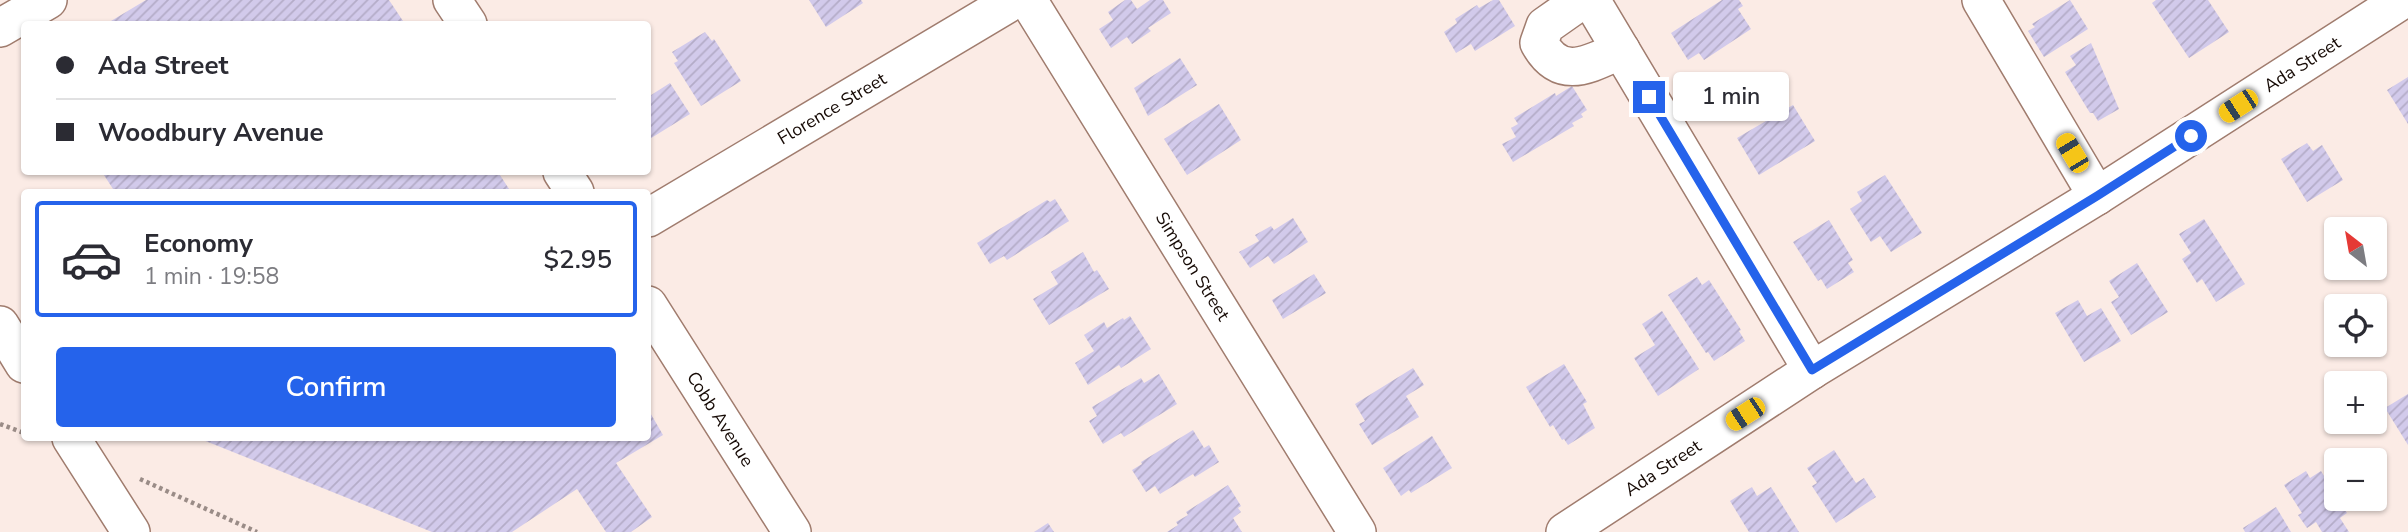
<!DOCTYPE html>
<html lang="en">
<head>
<meta charset="utf-8">
<style>
	:root { --surface:#fff; --page:#f2f2f3; --text:#2b2b33; --muted:#7c7c81; --line:#e1e1e2; --accent:#2563eb }
	body { margin:0; font-family:"Nunito Sans",sans-serif; background:var(--page); color:var(--text); height:100vh; display:flex; flex-direction:column; font-size:26px; white-space:nowrap }
	* { box-sizing:border-box; margin:0 }
	p { font-size:23px; color:var(--muted) }
	.icon { flex:none; width:38px; height:38px; fill:none; stroke:currentColor; stroke-width:2; stroke-linecap:round; stroke-linejoin:round }
	.map { position:relative; flex:1; overflow:hidden }
	.sheet { position:absolute; left:21px; top:189px; width:630px; height:252px; display:flex; flex-direction:column; background:var(--surface); border-radius:7px; box-shadow:0 2px 5px #0004 }
	.sheet>* { flex:none }
	.guide { position:absolute; left:21px; top:21px; width:630px; height:154px; border-radius:7px; box-shadow:0 2px 5px #0004; display:grid; align-content:center; height:154px; padding:0 35px; background:var(--surface) }
	.needle { width:46px; rotate:329deg }
	.controls { position:absolute; left:2324px; top:217px; display:grid; gap:14px }
	.controls a { display:grid; place-items:center; width:63px; height:63px; border-radius:7px; background:var(--surface); box-shadow:0 2px 5px #0004; font-size:35px }
	.end { position:absolute; width:32px; height:32px; margin:-16px; border:9px solid #2563eb; background:#fff; box-shadow:0 0 0 4px #fff }
	.from { border-radius:50% }
	.bubble { position:absolute; height:49px; border-radius:7px; background:var(--surface); box-shadow:0 2px 5px #0004; font-size:23px; font-weight:600; line-height:49px; text-align:center }
	.car { position:absolute; width:21px; height:42px; margin:-21px -10px; border-radius:9px; box-shadow:0 0 5px 2px #0007; background:linear-gradient(#f5c518 24%,#345 0 40%,#f5c518 0 76%,#345 0 86%,#f5c518 0) }
	.guide b { display:flex; align-items:center; gap:24px; height:66px; font-size:26px }
	.guide b+b { border-top:2px solid var(--line) }
	.guide i { width:18px; height:18px; background:var(--text) }
	ul { padding:12px 0 0; list-style:none }
	li { display:flex; align-items:center; gap:21px; height:116px; margin:0 14px 10px; padding:0 21px; border:4px solid transparent; border-radius:7px }
	li div { flex:1 }
	li b { display:block; font-size:26px }
	li em { font-style:normal; font-weight:600 }
	li.active { border-color:var(--accent) }
	li>.icon { width:63px; height:63px; stroke-width:1.5 }
	.button { display:flex; gap:14px; margin-top:auto; padding:14px 35px }
	.button a { flex:1; height:80px; border-radius:7px; background:var(--accent); color:#fff; font-size:28px; font-weight:600; line-height:80px; text-align:center }
	.map>svg:first-child { display:block }
	.building { fill:url(#building-hatch) }
	.lines { fill:none; stroke-linecap:round; stroke-linejoin:round }
	.minor-casing { stroke:#a07c6e; stroke-width:40 }
	.path { stroke:#9a8c87; stroke-width:4.5; stroke-dasharray:3.5 3.5; stroke-linecap:butt }
	.minor { stroke:#fff; stroke-width:37 }
	.route { stroke:#2563eb; stroke-width:9 }
	.labels { text-anchor:middle; stroke-width:6; stroke-linejoin:round; paint-order:stroke }
	.street-label { font-size:18px; fill:#160a05; stroke:#fbebe5 }
</style>
</head>
<body>
<div class="map">
<svg width="2408" height="532" viewBox="0 0 2408 532">
	<defs>
		<pattern id="building-hatch" width="6" height="6" patternUnits="userSpaceOnUse" patternTransform="scale(1.75)"><rect width="6" height="6" fill="#d2caeb"/><path d="M-1 1l2-2M0 6l6-6M5 7l2-2" fill="none" stroke="#b4acc8"/></pattern>
	</defs>
	<rect width="100%" height="100%" fill="#fbebe5"/>
	<path class="building" d="M146,0H389L405,24H106Z
		M809,0H861L863,3L826,27Z
		M1125,0H1131L1137,9L1150,0H1163L1171,13L1148,28L1151,31L1132,44L1127,37L1111,48L1099,29L1113,20L1108,12Z
		M1493,0H1499L1515,26L1475,51L1471,44L1456,53L1444,32L1457,23L1455,19L1477,5L1479,8Z
		M1722,0H1739L1743,6L1738,9L1751,29L1704,60L1699,53L1688,60L1671,33Z
		M2070,0L2088,29L2044,57L2028,31L2035,27L2032,24Z
		M2156,0H2208L2229,32L2189,58L2152,3Z
		M705,32L712,41L714,39L741,81L701,106L674,63L678,61L672,52Z
		M2091,43L2119,109L2098,121L2093,113H2090L2065,72L2076,65L2070,56Z
		M1180,58L1197,85L1148,116L1134,88Z
		M2408,77V124L2387,90Z
		M670,83L690,114L648,140V97Z
		M1572,86L1587,110L1581,114L1583,117L1572,123L1574,126L1513,162L1502,144L1516,137L1511,128L1518,124L1514,118L1555,93L1556,96Z
		M1219,104L1241,140L1187,175L1164,139Z
		M1793,105L1815,141L1759,175L1737,138Z
		M2307,143L2313,151L2322,145L2343,180L2307,202L2281,159Z
		M102,172H498L511,192H115Z
		M1885,175L1922,233L1891,252L1880,236L1871,242L1850,209L1862,201L1857,192Z
		M1055,199L1069,221L1007,260L1004,256L990,264L977,243L1047,200L1050,202Z
		M1293,218L1308,242L1274,264L1268,256L1250,268L1239,252L1259,241L1255,235L1271,226L1274,230Z
		M2204,219L2245,284L2216,302L2202,279L2197,283L2182,259L2191,253L2179,234Z
		M1829,220L1853,260L1848,263L1854,272L1827,289L1821,279L1818,281L1793,242Z
		M1083,252L1094,272L1097,270L1109,289L1049,325L1033,299L1058,284L1051,272Z
		M2137,263L2168,312L2131,335L2111,302L2119,297L2109,281Z
		M1314,274L1326,293L1283,319L1272,300Z
		M1697,277L1702,285L1709,280L1741,330L1739,331L1745,341L1714,361L1708,352L1706,353L1668,295Z
		M2078,300L2087,316L2101,308L2121,341L2084,362L2055,313Z
		M1662,311L1699,369L1658,396L1634,358L1655,345L1642,324Z
		M1130,316L1151,349L1121,368L1119,365L1088,385L1075,363L1094,351L1084,335L1104,322L1107,328L1123,318L1124,320Z
		M1564,364L1587,402L1583,404L1595,428L1568,445L1564,439L1562,440L1553,425L1550,427L1526,387Z
		M1413,368L1424,385L1406,396L1419,417L1372,445L1359,424L1365,421L1355,404Z
		M1159,374L1177,404L1124,437L1121,433L1103,444L1089,421L1097,416L1092,407L1141,378L1144,383Z
		M2408,394V445L2385,408Z
		M648,409L663,435L616,463L652,517L631,532H606L577,489L512,532H432L198,438H648Z
		M1193,430L1204,448L1209,445L1219,462L1195,477L1193,474L1160,494L1155,486L1146,492L1132,470L1142,464L1141,462Z
		M1432,436L1452,468L1411,493L1409,490L1401,496L1383,468Z
		M1834,450L1856,483L1864,478L1876,497L1836,523L1812,486L1817,483L1807,468Z
		M2306,471L2310,478L2321,471L2347,513L2340,518L2349,532H2322L2316,522L2307,528L2298,515L2302,513L2284,485Z
		M1228,485L1241,506L1238,508L1241,512L1233,518L1242,532H1167L1178,525L1176,522L1188,515L1186,512Z
		M1752,487L1757,496L1771,487L1799,532H1749L1730,501Z
		M2276,507L2291,532H2245L2243,528Z
		M1048,523L1054,532H1034Z"/>
	<g class="lines">
		<g class="minor-casing">
			<g id="minor">
				<path d="M452,0L468,24"/>
				<path id="s1" d="M1028,0L1357,532"/>
				<path d="M1582,0L1545,26L1539,43C1561,82 1589,64 1621,50"/>
				<path d="M1591,0L1812,370"/>
				<path d="M1981,0L2097,196"/>
				<path d="M0,28L48,0"/>
				<path d="M562,172L575,192"/>
				<path id="s2" d="M648,218L1014,0"/>
				<path id="s3" d="M648,305L792,532"/>
				<path d="M0,325L24,364"/>
				<path d="M71,438L131,532"/>
				<path id="s4" d="M1565,532L1812,370L2097,196L2402,0"/>
			</g>
		</g>
		<path class="path" d="M0,424L24,433
			M140,479L257,532"/>
		<use href="#minor" class="minor"/>
	</g>
	<g class="lines">
		<path class="route" d="M1649,97L1812,370L2097,196L2191,136"/>
	</g>
	<g class="labels">
		<g class="street-label">
			<text dy="6" stroke="none"><textPath href="#s4" startOffset="873">Ada Street</textPath></text>
			<text dy="6" stroke="none"><textPath href="#s2" startOffset="214">Florence Street</textPath></text>
			<text dy="6" stroke="none"><textPath href="#s1" startOffset="313">Simpson Street</textPath></text>
			<text dy="6" stroke="none"><textPath href="#s3" startOffset="135">Cobb Avenue</textPath></text>
			<text dy="6" stroke="none"><textPath href="#s4" startOffset="117">Ada Street</textPath></text>
		</g>
	</g>
</svg>
<div class="controls">
<a><svg class="needle" viewBox="-14 -14 28 28"><path d="M0-13l5 13h-10z" fill="#e53935"/><path d="M0 13l5-13h-10z" fill="#7c7c81"/></svg></a>
<a><svg class="icon" aria-label="locate" viewBox="0 0 24 24"><circle cx="12" cy="12" r="6"/><path d="M12 2v4M12 18v4M2 12h4M18 12h4"/></svg></a>
<a>+</a>
<a>−</a>
</div>
<i class="end from" style="left:2191px;top:136px"></i>
<i class="end" style="left:1649px;top:97px"></i>
<div class="bubble" style="left:1673px;top:72px;width:116px">1 min</div>
<i class="car" style="left:2238px;top:106px;rotate:237deg"></i>
<i class="car" style="left:2072px;top:153px;rotate:329deg"></i>
<i class="car" style="left:1745px;top:414px;rotate:237deg"></i>
<div class="guide">
<b><i class="from"></i>Ada Street</b>
<b><i></i>Woodbury Avenue</b>
</div>
<section class="sheet">
<ul>
<li class="active"><svg class="icon" aria-label="car" viewBox="0 0 24 24"><path d="M5 17H2v-5l4-1 3-4h7l3 4 3 1v5h-3M9 17h6M6 11h13"/><circle cx="7" cy="17" r="2"/><circle cx="17" cy="17" r="2"/></svg><div><b>Economy</b><p>1 min · 19:58</p></div><em>$2.95</em></li>
</ul>
<div class="button"><a>Confirm</a></div>
</section>
</div>
</body>
</html>
